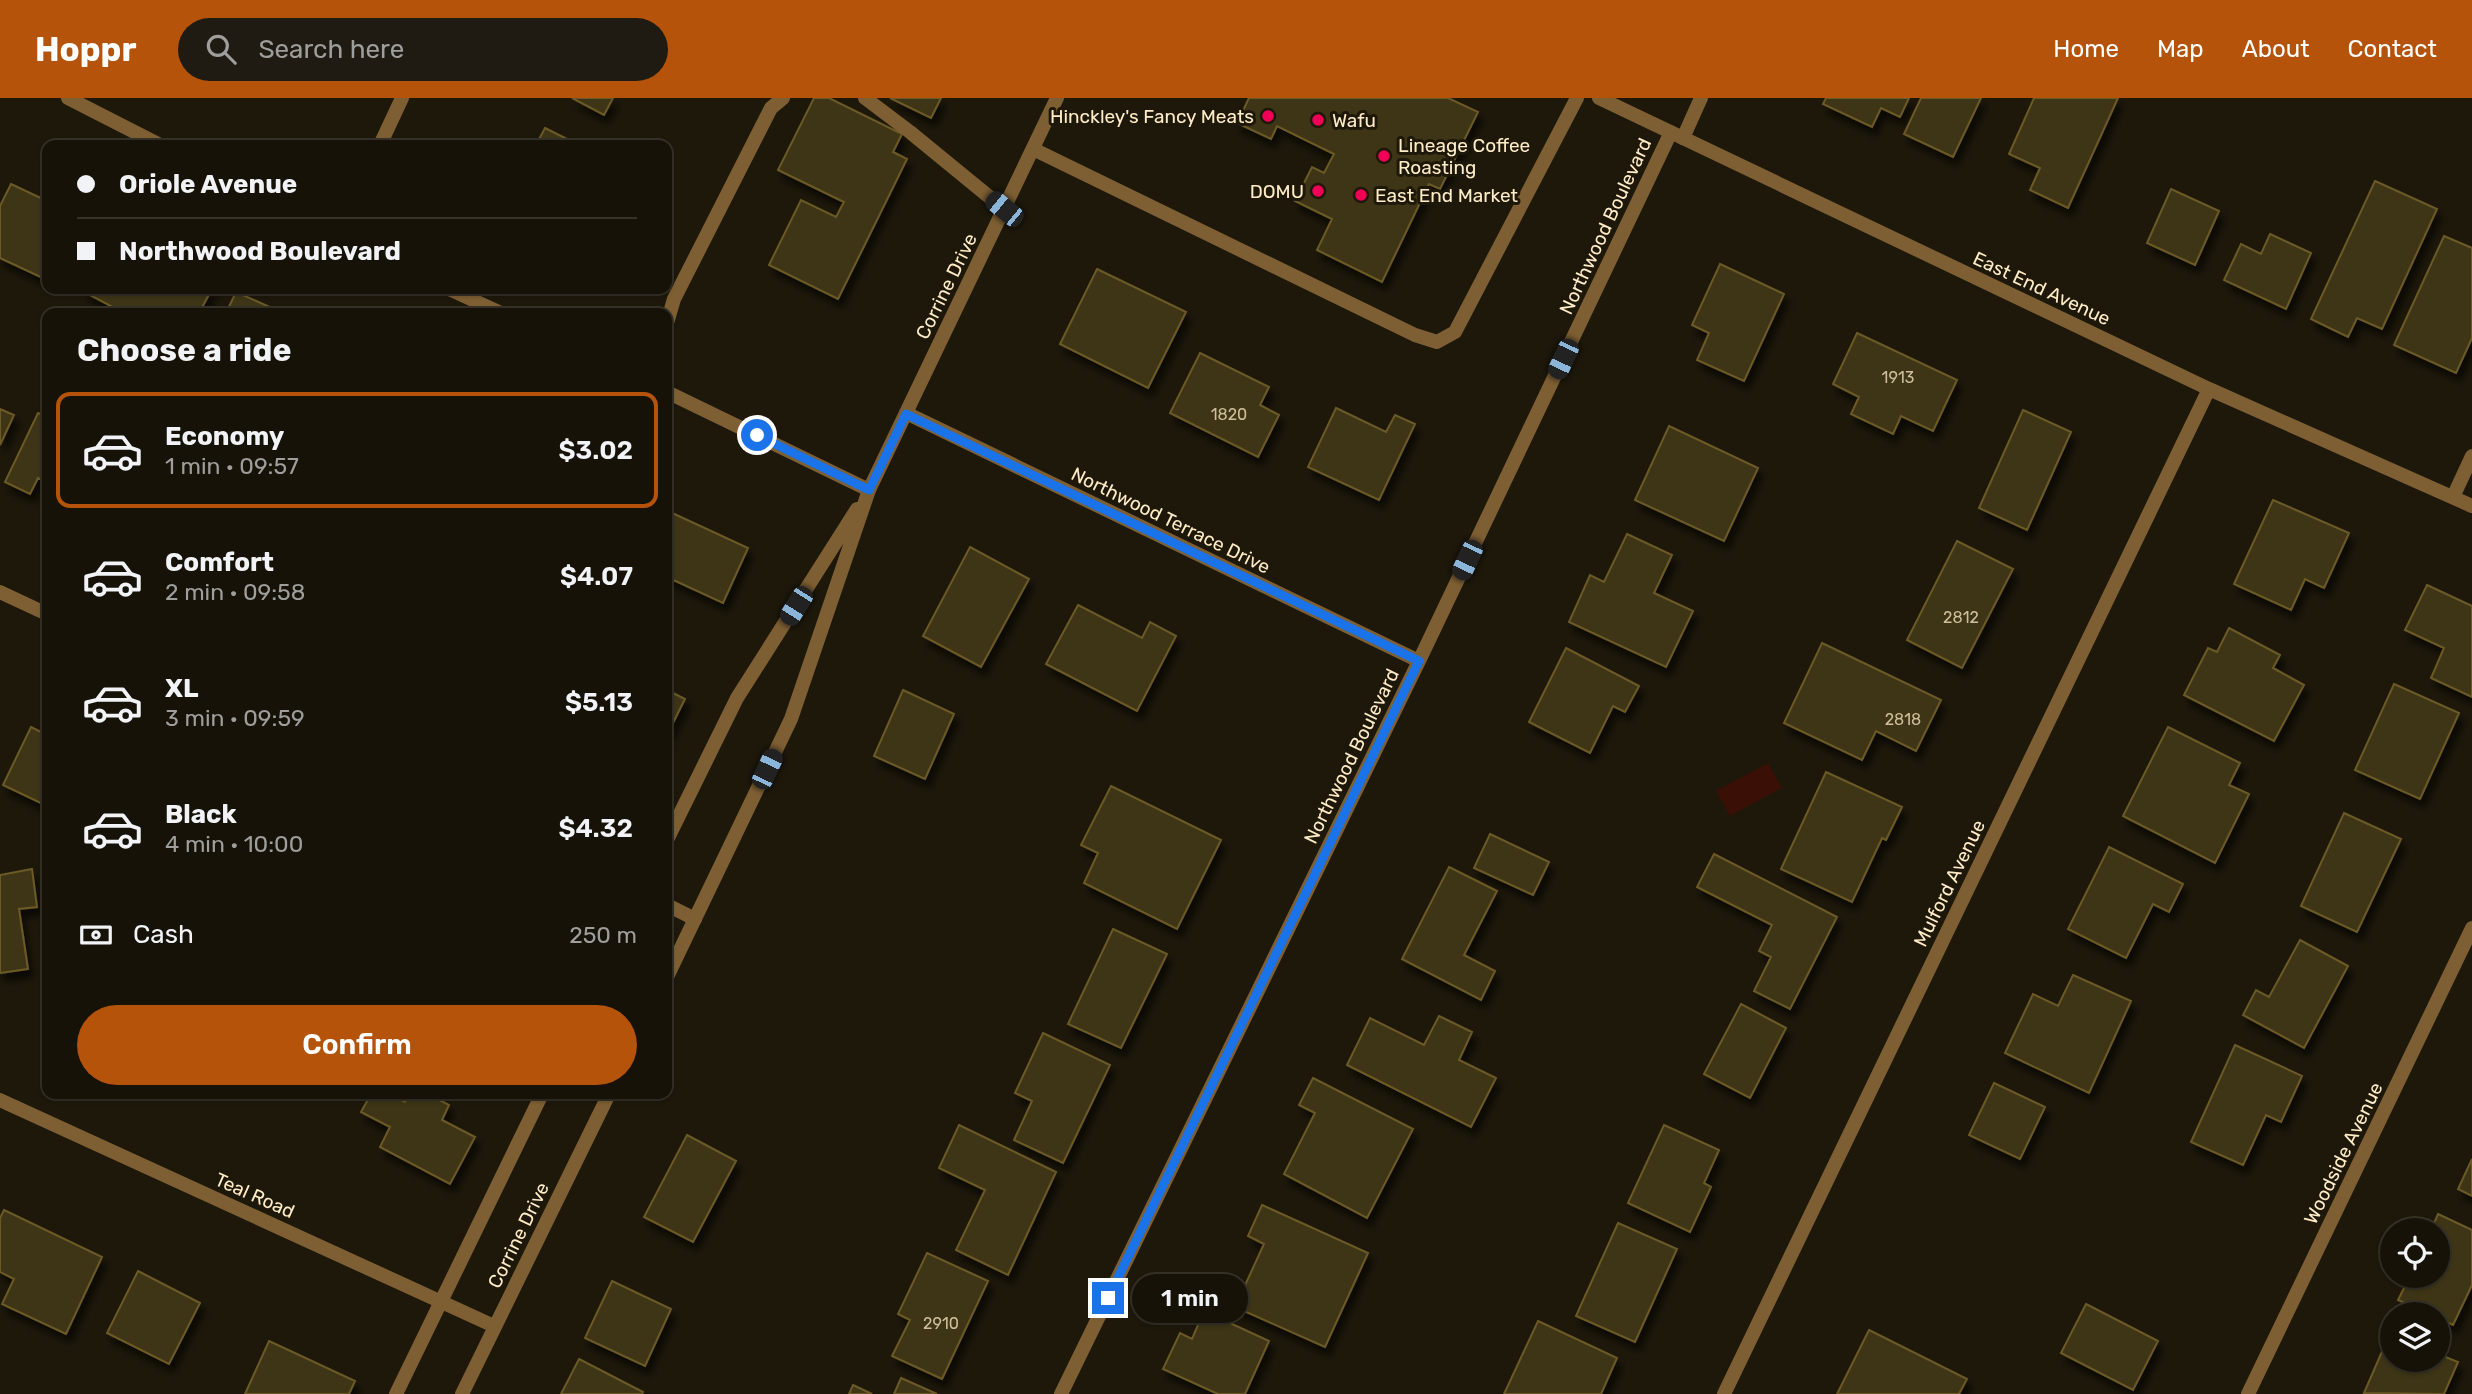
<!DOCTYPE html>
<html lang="en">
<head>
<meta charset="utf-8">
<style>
	:root { --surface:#161208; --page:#1f1b12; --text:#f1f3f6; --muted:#9e9e9c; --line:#353229; --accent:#b45309 }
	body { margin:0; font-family:Rubik,sans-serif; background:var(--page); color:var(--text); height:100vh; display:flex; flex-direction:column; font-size:26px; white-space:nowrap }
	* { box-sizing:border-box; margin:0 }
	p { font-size:23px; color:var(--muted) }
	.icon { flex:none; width:38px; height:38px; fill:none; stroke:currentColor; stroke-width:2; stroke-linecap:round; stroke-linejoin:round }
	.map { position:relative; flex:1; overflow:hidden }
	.drawer { position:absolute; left:42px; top:210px; width:630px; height:791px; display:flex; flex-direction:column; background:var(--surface); border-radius:14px; box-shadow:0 2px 5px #0004,0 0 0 2px var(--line) }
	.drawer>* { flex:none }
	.guide { position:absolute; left:42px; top:42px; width:630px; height:154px; border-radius:14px; box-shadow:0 2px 5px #0004,0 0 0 2px var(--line); display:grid; align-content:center; height:154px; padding:0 35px; background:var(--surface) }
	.fabs { position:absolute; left:2380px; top:1120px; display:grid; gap:14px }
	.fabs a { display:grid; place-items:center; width:70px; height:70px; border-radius:50%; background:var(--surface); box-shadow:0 2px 5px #0004,0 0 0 2px var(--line); font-size:35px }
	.end { position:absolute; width:32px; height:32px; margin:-16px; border:9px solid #1a73e8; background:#fff; box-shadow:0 0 0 4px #fff }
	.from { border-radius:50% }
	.bubble { position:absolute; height:49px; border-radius:24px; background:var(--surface); box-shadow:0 2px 5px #0004,0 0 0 2px var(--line); font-size:23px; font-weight:600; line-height:49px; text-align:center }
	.car { position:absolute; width:21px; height:42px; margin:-21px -10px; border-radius:9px; box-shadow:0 0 5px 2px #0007; background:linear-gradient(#222 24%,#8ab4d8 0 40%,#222 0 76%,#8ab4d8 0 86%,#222 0) }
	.guide b { display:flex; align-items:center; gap:24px; height:66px; font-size:26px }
	.guide b+b { border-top:2px solid var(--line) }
	.guide i { width:18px; height:18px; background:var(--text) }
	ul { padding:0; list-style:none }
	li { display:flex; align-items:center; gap:21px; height:116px; margin:0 14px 10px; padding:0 21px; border:4px solid transparent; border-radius:14px }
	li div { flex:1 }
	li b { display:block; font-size:26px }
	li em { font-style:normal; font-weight:600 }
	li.on { border-color:var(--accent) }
	li>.icon { width:63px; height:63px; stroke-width:1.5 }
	h2 { padding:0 35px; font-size:32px; line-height:84px }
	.pay { display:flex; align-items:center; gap:18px; height:77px; padding:0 35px; font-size:26px }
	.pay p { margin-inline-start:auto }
	.action { display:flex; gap:14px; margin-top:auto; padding:14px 35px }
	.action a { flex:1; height:80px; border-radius:42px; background:var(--accent); color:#fff; font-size:28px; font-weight:600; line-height:80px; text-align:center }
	header { display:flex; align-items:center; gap:42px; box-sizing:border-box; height:98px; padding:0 35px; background:var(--accent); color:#fff }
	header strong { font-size:33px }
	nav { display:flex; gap:38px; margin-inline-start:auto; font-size:24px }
	.search { width:490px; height:63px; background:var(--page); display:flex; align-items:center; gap:18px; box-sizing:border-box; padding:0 24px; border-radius:38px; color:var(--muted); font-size:26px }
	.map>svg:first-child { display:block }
	.water { fill:#3a1006 }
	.building { fill:#3e3416; stroke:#6c5a26; stroke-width:2; filter:url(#shadow) }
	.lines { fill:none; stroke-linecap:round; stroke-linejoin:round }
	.service { stroke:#7e5f33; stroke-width:14 }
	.minor { stroke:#7e5f33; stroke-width:14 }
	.tertiary { stroke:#7e5f33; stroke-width:14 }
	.route { stroke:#1a73e8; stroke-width:9 }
	.poi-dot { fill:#f10055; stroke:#1d180a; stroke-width:2.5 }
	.labels { text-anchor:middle; stroke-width:6; stroke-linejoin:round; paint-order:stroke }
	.number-label { font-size:16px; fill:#cfbe9a }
	.poi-label { font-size:19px; fill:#ffecc6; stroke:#1d180a; text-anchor:start }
	.street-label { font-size:19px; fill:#ffecc6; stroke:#1d180a }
</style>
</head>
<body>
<header>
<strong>Hoppr</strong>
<div class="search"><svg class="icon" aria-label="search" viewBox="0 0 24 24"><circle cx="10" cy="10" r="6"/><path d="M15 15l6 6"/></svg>Search here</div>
<nav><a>Home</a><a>Map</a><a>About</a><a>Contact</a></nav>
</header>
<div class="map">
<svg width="2472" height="1296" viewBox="0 0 2472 1296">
	<defs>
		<filter id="shadow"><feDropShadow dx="4.5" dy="8" stdDeviation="3.5" flood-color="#0009"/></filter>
	</defs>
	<rect width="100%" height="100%" fill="#1d180a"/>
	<path class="water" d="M1768,665L1782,690L1730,718L1716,693Z"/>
	<path class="building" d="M572,0H613L604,17Z
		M814,0H829L902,36L893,54L907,61L838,201L769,167L801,102L836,119L844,104L778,72Z
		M890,0H941L931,20Z
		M1249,0H1448L1478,14L1440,91L1429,86L1382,184L1317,152L1332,121L1295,103L1312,69L1324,75L1334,56L1277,28L1271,41L1237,25Z
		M1826,0H1909L1900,19L1881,10L1872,29L1823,6Z
		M1921,0H1981L1953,59L1904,36Z
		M2034,0H2118L2068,110L2030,92L2040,70L2009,56Z
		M545,30L579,47H536Z
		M2375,83L2437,111L2382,231L2357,220L2348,239L2311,221Z
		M11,86L47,103V182L0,160V108Z
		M2171,91L2219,113L2195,167L2147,145Z
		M2270,136L2311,155L2286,211L2224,182L2241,146L2261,156Z
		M2444,138L2472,150V240L2456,275L2394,247Z
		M1720,166L1784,196L1744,283L1697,262L1709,235L1692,227Z
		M1097,171L1186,214L1148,290L1060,246Z
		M86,191H212L199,215H124L84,194Z
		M236,194L283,215H226Z
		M1857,235L1957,282L1933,333L1901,318L1893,336L1851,316L1859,299L1833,286Z
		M1200,255L1269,289L1260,307L1279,317L1258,359L1170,315Z
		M1336,310L1386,334L1395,317L1415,326L1379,402L1308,369Z
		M0,311L14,317L0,347Z
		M2023,312L2071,334L2027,432L1979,410Z
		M38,315L47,319V385L38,380L30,396L5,384Z
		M1669,328L1758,370L1724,443L1635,402Z
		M2273,402L2349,435L2324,490L2305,481L2291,512L2234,486Z
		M670,414L748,450L723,505L667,479V420Z
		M1627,436L1672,457L1654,495L1693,513L1666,569L1569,524L1590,477L1604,484Z
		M1957,443L2013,471L1962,570L1907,542Z
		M970,449L1029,481L981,569L923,538Z
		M2427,487L2472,508V599L2431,580L2444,550L2405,532Z
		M1078,507L1142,540L1150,524L1176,538L1137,613L1046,566Z
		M2229,530L2280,557L2273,570L2304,587L2274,643L2184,597L2208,550L2217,554Z
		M1822,545L1941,602L1916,653L1876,633L1862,662L1784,625Z
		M1566,550L1639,588L1625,614L1613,608L1590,655L1529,624Z
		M2394,586L2459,615L2420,701L2355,672Z
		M667,592L685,601L667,637Z
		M903,592L954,616L925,681L874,658Z
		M31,629L47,637V708L3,687Z
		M2168,629L2240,665L2229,687L2249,696L2215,765L2123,718Z
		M1826,674L1902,709L1886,742L1882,740L1852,804L1781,771Z
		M1111,688L1221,742L1177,831L1084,785L1098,755L1081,747Z
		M2344,715L2401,741L2357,834L2301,808Z
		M1490,736L1549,764L1533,797L1474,770Z
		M2109,749L2183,786L2169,814L2153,806L2126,860L2068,831Z
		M1714,756L1837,819L1790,911L1754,893L1771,859L1759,853L1772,827L1697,789Z
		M1449,769L1497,793L1464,857L1495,873L1481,902L1402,861Z
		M32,771L37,809L19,811L28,871L0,875V777Z
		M1113,831L1167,856L1121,950L1068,926Z
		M2300,842L2348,868L2304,950L2243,917L2256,892L2269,899Z
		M2073,877L2131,903L2089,995L2005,955L2033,896L2058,908Z
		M1741,906L1786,930L1750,1000L1704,976Z
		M1439,918L1472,934L1459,962L1496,980L1471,1029L1347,967L1370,920L1424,947Z
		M1043,935L1110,967L1063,1065L1014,1042L1032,1003L1015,995Z
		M2235,947L2302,978L2281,1024L2266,1017L2243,1067L2191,1044Z
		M1313,980L1413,1031L1367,1120L1284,1076L1315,1015L1299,1007Z
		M1994,985L2045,1009L2020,1061L1969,1037Z
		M371,996H389L405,1004L409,996H428L449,1007L442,1022L475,1039L450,1086L380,1049L390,1029L361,1014Z
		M959,1027L1056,1074L1008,1177L956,1152L985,1092L939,1070Z
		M1664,1027L1719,1052L1704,1085L1711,1089L1690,1134L1628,1105Z
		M687,1037L736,1063L693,1144L644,1119Z
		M2472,1061V1098L2458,1091Z
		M1262,1107L1368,1155L1325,1249L1235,1209L1264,1146L1248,1138Z
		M4,1112L102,1159L66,1236L2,1206L14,1181L0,1174V1120Z
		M2438,1116L2472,1132V1187L2453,1227L2438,1220V1216H2429L2398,1202L2410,1178H2438V1132H2431Z
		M1618,1125L1677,1151L1635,1244L1576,1218Z
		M927,1155L988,1183L942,1281L892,1258L910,1222L898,1216Z
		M138,1173L200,1205L169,1266L107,1235Z
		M612,1183L671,1211L645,1268L585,1240Z
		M2086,1206L2158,1243L2133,1292L2061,1255Z
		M1204,1213L1269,1243L1245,1296H1218L1163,1271L1180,1235L1192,1241Z
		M1538,1223L1617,1260L1601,1296H1504Z
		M1869,1232L1967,1281L1959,1296H1837Z
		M2390,1235H2392V1262H2438V1256L2458,1264L2444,1296L2364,1295Z
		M269,1243L355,1283L349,1296H245Z
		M579,1261L643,1294L642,1296H561Z
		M901,1280L937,1296H894Z
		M853,1287L872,1296H849Z"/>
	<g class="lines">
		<path class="service" d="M865,0L910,34L1004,111
			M1683,40L1701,0
			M1033,51L1415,237L1437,244L1455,234L1577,0
			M667,225L674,201L771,10L783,0"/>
		<path class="minor" d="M68,0L160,47
			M1599,0L2209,291L2472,408
			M380,47L402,0
			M449,191L501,215
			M667,294L869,392
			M906,315L1419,563
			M2453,399L2472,358
			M0,494L47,516
			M667,807L695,821
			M0,1002L494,1228
			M1061,1296L1419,563L1671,34
			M1724,1296L2209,291
			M2248,1296L2472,830"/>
		<path class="tertiary" d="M667,742L737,600L857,411
			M667,879L791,621L869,392L1057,0
			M396,1296L542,996
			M462,1296L609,996"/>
	</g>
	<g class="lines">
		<path class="route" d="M757,337L869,392L906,316L1419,563L1108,1200"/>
	</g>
	<g class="poi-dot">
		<circle cx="1268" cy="18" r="7"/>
		<circle cx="1318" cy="22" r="7"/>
		<circle cx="1384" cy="58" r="7"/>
		<circle cx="1318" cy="93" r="7"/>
		<circle cx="1361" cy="97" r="7"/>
	</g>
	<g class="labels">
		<g class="number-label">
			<text x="1898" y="285">1913</text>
			<text x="1229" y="322">1820</text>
			<text x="1961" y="525">2812</text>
			<text x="1903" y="627">2818</text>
			<text x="941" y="1231">2910</text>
		</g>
		<g class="poi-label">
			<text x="1254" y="25" text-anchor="end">Hinckley's Fancy Meats</text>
			<text x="1332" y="29">Wafu</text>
			<text x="1398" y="54">Lineage Coffee<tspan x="1398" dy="22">Roasting</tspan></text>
			<text x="1304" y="100" text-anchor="end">DOMU</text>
			<text x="1375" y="104">East End Market</text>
		</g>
		<g class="street-label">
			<text transform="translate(1605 128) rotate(-65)" y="7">Northwood Boulevard</text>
			<text transform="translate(946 188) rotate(-64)" y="7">Corrine Drive</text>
			<text transform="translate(2042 190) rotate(25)" y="7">East End Avenue</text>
			<text transform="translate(1171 422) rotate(26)" y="7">Northwood Terrace Drive</text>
			<text transform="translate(1351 658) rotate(-64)" y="7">Northwood Boulevard</text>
			<text transform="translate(1949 785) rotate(-64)" y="7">Mulford Avenue</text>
			<text transform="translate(2343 1055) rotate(-64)" y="7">Woodside Avenue</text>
			<text transform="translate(255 1097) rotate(24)" y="7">Teal Road</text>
			<text transform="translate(518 1137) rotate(-64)" y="7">Corrine Drive</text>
		</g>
	</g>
</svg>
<div class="fabs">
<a><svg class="icon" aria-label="locate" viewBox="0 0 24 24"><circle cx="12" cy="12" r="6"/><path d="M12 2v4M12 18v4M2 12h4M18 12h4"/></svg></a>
<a><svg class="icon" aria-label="layers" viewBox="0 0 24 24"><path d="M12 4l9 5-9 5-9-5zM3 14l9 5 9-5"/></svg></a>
</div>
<i class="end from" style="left:757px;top:337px"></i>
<i class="end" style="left:1108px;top:1200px"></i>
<div class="bubble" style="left:1132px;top:1176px;width:116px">1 min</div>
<i class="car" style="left:1004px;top:111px;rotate:309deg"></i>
<i class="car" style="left:1563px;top:261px;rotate:205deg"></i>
<i class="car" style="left:1467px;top:462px;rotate:205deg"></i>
<i class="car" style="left:796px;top:508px;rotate:212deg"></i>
<i class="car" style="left:767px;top:671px;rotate:25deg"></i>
<div class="guide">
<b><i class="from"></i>Oriole Avenue</b>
<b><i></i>Northwood Boulevard</b>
</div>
<section class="drawer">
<h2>Choose a ride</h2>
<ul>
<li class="on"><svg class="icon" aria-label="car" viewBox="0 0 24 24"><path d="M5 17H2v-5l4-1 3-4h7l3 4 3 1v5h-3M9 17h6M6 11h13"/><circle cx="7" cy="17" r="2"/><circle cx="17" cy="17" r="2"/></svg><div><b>Economy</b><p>1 min · 09:57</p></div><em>$3.02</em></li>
<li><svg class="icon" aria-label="car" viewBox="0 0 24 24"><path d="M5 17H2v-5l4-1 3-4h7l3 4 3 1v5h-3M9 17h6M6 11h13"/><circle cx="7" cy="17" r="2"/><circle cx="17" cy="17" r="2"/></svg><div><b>Comfort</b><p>2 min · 09:58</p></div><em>$4.07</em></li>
<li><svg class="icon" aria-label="car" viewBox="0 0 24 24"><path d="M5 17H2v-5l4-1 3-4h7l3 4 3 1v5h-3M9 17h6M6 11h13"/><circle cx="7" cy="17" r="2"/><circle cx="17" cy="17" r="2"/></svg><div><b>XL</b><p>3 min · 09:59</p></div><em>$5.13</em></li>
<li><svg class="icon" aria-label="car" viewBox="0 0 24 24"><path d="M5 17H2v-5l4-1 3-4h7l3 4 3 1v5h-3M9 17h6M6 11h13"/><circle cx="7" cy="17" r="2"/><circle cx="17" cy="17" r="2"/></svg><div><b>Black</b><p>4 min · 10:00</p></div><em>$4.32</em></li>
</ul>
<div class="pay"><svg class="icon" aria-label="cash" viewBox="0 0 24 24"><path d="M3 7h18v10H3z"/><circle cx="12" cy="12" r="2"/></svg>Cash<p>250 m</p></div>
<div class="action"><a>Confirm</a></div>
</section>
</div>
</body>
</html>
